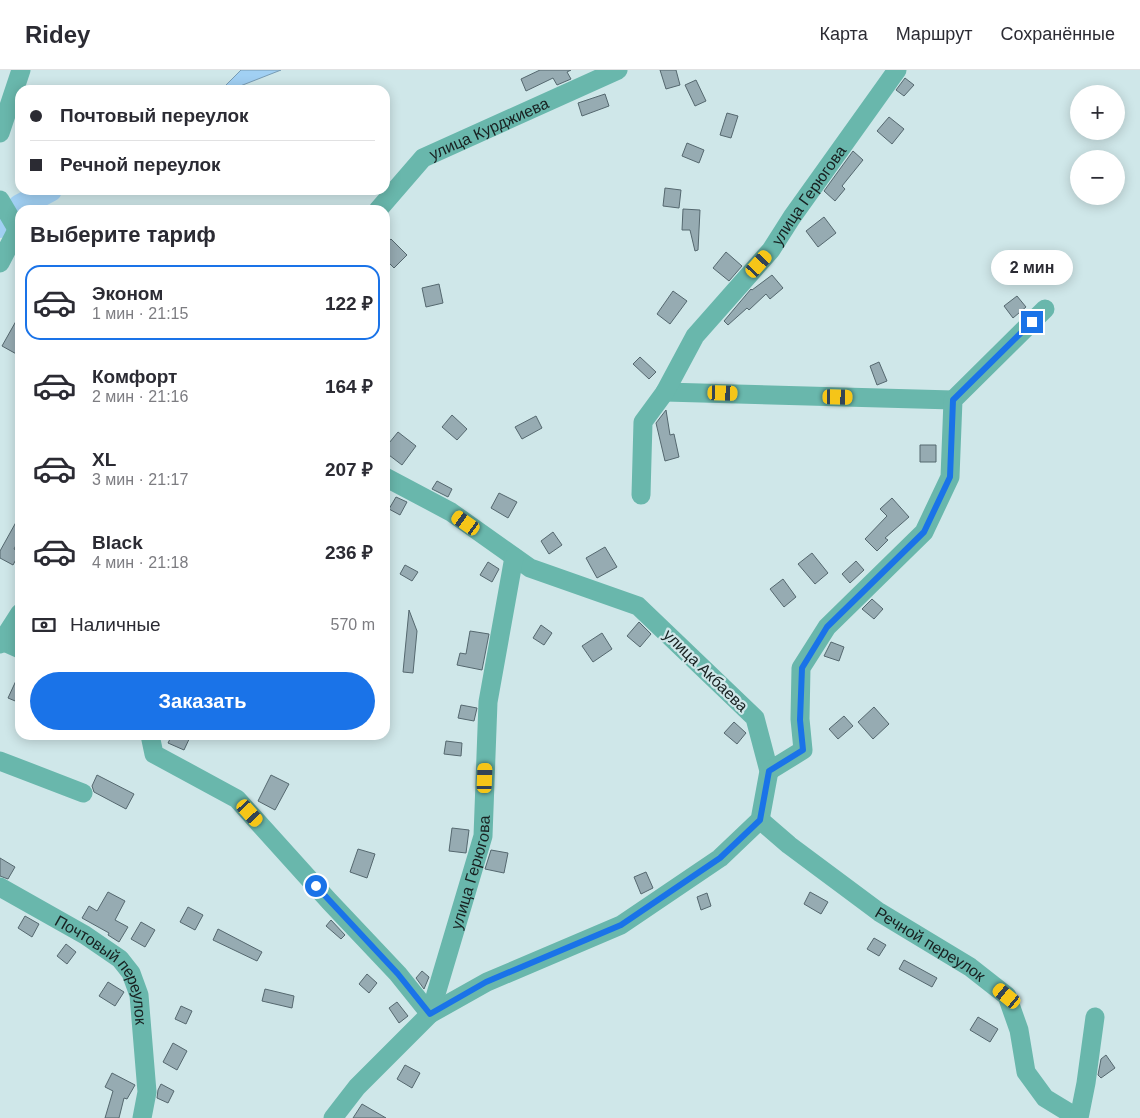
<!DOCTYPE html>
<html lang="ru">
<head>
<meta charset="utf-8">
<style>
	:root { --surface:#fff; --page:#f2f2f3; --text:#2b2b33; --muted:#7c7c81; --line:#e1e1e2; --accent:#1a73e8 }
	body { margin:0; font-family:Arial,sans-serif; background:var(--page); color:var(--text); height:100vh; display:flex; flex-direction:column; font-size:19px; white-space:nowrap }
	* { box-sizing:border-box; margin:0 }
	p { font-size:16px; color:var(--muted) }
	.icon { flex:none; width:28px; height:28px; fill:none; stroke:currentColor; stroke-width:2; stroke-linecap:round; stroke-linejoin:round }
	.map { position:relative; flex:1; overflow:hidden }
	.side { position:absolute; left:15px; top:135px; width:375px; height:535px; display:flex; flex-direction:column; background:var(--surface); border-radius:15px; box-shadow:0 2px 12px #0003 }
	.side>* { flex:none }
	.banner { position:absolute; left:15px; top:15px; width:375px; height:110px; border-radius:15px; box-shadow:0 2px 12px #0003; display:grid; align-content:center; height:110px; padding:0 15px; background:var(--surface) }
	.fabs { position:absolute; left:1070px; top:15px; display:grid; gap:10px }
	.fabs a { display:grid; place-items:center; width:55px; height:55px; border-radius:50%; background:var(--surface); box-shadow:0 2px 12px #0003; font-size:25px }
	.end { position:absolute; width:22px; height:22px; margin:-11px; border:6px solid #1a73e8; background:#fff; box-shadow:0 0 0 2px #fff }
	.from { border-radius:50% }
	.bubble { position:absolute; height:35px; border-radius:18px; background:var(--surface); box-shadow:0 2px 12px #0003; font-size:16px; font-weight:700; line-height:35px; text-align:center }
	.car { position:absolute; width:15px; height:30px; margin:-15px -8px; border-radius:6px; box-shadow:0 0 4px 1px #0007; background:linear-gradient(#f5c518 24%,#345 0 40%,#f5c518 0 76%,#345 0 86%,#f5c518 0) }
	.banner b { display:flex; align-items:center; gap:18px; height:48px; font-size:19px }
	.banner b+b { border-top:1px solid var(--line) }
	.banner i { width:12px; height:12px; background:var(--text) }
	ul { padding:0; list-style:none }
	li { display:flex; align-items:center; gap:15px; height:75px; margin:0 10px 8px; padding:0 5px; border:2px solid transparent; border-radius:15px }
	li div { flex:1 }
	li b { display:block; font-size:19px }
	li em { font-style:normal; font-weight:700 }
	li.current { border-color:var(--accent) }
	li>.icon { width:45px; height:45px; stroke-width:1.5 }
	h2 { padding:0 15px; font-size:22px; line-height:60px }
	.pay { display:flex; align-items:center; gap:12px; height:55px; padding:0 15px; font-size:19px }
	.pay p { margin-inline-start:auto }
	.primary-button { display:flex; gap:10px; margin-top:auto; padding:10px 15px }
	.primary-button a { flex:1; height:58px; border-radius:30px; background:var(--accent); color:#fff; font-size:20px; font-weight:700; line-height:58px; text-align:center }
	header { display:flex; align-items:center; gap:30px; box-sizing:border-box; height:70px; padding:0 25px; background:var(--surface); border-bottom:1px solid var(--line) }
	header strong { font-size:24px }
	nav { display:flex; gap:28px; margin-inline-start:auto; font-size:18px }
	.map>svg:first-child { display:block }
	.water { fill:#a1d0f3; stroke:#789cb4 }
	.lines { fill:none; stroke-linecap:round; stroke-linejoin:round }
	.river { stroke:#a1d0f3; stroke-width:24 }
	.building { fill:#96abb2; stroke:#55686f }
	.minor { stroke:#69b7ac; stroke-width:19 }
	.route { stroke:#1a73e8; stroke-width:6 }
	.labels { text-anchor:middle; stroke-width:4.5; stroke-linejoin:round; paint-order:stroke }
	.street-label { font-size:16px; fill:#182121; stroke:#cfe7e9 }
</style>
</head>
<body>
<header>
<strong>Ridey</strong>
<nav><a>Карта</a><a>Маршрут</a><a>Сохранённые</a></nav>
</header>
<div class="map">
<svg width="1140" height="1048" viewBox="0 0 1140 1048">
	<rect width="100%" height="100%" fill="#cfe7e9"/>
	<path class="water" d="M241,0H281L230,20H221Z"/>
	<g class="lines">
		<path class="river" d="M0,156L20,136L50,120"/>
	</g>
	<path class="building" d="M540,0H571L567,2L571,9L557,15L553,8L526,21L521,9Z
		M660,0H676L680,15L666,19Z
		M905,8L914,15L904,26L896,20Z
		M696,10L706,31L695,36L685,15Z
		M605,24L609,36L582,46L578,33Z
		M727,43L738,46L731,68L720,65Z
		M889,47L904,59L892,74L877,61Z
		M687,73L704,80L699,93L682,86Z
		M853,81L863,90L842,116L845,119L835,131L824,121Z
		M665,118L681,120L679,138L663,136Z
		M683,139L700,140L698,180L695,181L690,160H682Z
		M824,147L836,163L818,177L806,161Z
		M391,169L407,185L394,198L385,189V174Z
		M726,182L742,196L729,211L713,198Z
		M772,205L783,218L770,229L766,224L749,240L747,238L728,255L724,251L751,219L752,220Z
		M439,214L443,233L426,237L422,218Z
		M673,221L687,231L670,254L657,244Z
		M1017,226L1026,237L1013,248L1004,236Z
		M20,244V286L2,276Z
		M640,287L656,302L649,309L633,294Z
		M879,292L887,311L877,315L870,296Z
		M666,340L670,365L674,364L679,387L665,391L656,353Z
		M452,345L467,359L457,370L442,357Z
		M536,346L542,358L522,369L515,357Z
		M398,362L416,376L402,395L385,382V378Z
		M920,375H936V392H920Z
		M437,411L452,419L448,427L432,419Z
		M499,423L517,432L508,448L491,438Z
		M396,427L407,432L400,445L389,439Z
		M892,428L909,447L885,468L888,470L877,481L865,469L887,446L880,439Z
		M20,445V468L14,479L20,482L13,495L0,488V481Z
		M553,462L562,475L549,484L541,471Z
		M605,477L617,497L597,508L586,488Z
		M812,483L828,503L815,514L798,494Z
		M856,491L864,500L850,513L842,504Z
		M488,492L499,499L492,512L480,505Z
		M405,495L418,502L412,511L400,504Z
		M783,509L796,527L784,537L770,519Z
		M872,529L883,539L874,549L862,539Z
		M409,540L417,561L413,603L403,602Z
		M639,552L651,564L640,577L627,566Z
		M541,555L552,563L544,575L533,568Z
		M470,561L489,564L482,600L457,595L460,583L466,584Z
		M602,563L612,579L593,592L582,576Z
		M831,572L844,577L839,591L824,586Z
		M20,602V633L8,628Z
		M461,635L477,638L474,651L458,648Z
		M874,637L889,654L873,669L858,652Z
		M844,646L853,656L838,669L829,659Z
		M734,652L746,663L737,674L724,663Z
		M172,665H191L184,680L168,673Z
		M446,671L462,673L461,686L444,684Z
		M97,705L134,724L126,739L94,722L92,716Z
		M271,705L289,714L275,740L258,731Z
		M452,758L469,760L466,783L449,781Z
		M358,779L375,784L367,808L350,802Z
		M491,780L508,783L504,803L485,799Z
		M0,788L15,797L8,809L0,806Z
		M646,802L653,818L641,824L634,807Z
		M108,822L125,831L115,850L128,857L119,872L108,865L109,863L82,848L89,836L97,841Z
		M810,822L828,832L821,844L804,834Z
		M707,823L711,836L701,840L697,827Z
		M188,837L203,845L195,860L180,852Z
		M25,846L39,854L32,867L18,858Z
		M331,850L345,865L341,869L326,856Z
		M141,852L155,860L145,877L131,869Z
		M218,859L262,882L257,891L213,870Z
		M874,868L886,875L879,886L867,879Z
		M66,874L76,882L67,894L57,886Z
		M904,890L937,908L932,917L899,899Z
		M422,901L429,907L424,919L416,908Z
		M367,904L377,913L369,923L359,914Z
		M108,912L124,922L115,936L99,926Z
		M265,919L294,926L292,938L262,931Z
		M397,932L408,946L399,953L389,938Z
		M181,936L192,941L186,954L175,949Z
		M978,947L998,959L990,972L970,960Z
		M173,973L187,981L177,1000L163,992Z
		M1106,985L1115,998L1101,1008L1098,1005L1101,989Z
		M405,995L420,1003L412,1018L397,1009Z
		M112,1003L135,1015L127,1029L124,1028L119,1048H105L113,1021L105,1017Z
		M161,1014L174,1021L168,1033L157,1028L158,1020Z
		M362,1034L386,1048H353Z"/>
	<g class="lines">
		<g class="minor">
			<path d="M0,63L21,0"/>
			<path d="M0,130L20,164"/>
			<path id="s1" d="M378,140L423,88L618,0"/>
			<path d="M0,193L17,160"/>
			<path d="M665,322L953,330"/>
			<path id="s2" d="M641,425L643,352L665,322L695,266L771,180L792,147L897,0"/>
			<path d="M2,571L20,579"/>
			<path d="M0,574L20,543"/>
			<path d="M150,665L154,684L237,729L329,831L398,904L430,944L487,912L621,855L720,788L760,750L769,701L755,648L638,536L530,498L451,442L385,407"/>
			<path d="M0,691L83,723"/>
			<path d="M769,701L803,680L800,649L801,598L827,557L924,462L950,407L953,330L1045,239"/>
			<path id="s3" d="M760,750L789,775L879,842L970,897L1007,926L1019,960L1026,1002L1045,1028L1078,1048"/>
			<path id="s4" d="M0,817L85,865L120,889L131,903L139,925L147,1022L142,1048"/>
			<path id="s5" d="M333,1048L357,1017L430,944L483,766L488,632L514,487"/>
			<path d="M1079,1048L1086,1013L1095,947"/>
		</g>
	</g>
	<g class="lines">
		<path class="route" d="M316,816L398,904L430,944L486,912L621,855L720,788L760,750L769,701L803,680L800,650L802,598L827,557L924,462L950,407L953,330L1032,252"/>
	</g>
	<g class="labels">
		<g class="street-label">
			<text dy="6" stroke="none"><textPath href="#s1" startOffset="141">улица Курджиева</textPath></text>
			<text dy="6" stroke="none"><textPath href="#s2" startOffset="355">улица Герюгова</textPath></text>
			<text transform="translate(706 600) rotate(44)" y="6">улица Акбаева</text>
			<text dy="6" stroke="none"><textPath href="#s5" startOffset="290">улица Герюгова</textPath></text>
			<text dy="6" stroke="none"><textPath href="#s3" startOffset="211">Речной переулок</textPath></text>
			<text dy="6" stroke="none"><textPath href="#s4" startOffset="138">Почтовый переулок</textPath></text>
		</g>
	</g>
</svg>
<div class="fabs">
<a>+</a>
<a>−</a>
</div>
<i class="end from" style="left:316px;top:816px"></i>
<i class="end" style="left:1032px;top:252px"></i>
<div class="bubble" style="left:991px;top:180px;width:82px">2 мин</div>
<i class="car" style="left:759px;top:194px;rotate:42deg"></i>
<i class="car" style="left:723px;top:323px;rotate:92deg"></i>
<i class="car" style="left:838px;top:327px;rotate:91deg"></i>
<i class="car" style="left:466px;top:453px;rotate:305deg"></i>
<i class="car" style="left:485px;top:708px;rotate:2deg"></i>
<i class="car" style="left:250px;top:743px;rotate:138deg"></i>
<i class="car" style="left:1007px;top:926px;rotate:309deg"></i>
<div class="banner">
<b><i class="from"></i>Почтовый переулок</b>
<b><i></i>Речной переулок</b>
</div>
<section class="side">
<h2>Выберите тариф</h2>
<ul>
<li class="current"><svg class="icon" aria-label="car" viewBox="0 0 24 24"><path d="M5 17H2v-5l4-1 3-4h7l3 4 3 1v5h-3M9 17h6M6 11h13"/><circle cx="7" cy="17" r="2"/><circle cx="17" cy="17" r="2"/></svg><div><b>Эконом</b><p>1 мин · 21:15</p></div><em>122 ₽</em></li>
<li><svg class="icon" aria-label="car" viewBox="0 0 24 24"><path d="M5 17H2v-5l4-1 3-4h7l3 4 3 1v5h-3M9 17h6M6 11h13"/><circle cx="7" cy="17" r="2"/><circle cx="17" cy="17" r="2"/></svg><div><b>Комфорт</b><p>2 мин · 21:16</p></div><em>164 ₽</em></li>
<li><svg class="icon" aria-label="car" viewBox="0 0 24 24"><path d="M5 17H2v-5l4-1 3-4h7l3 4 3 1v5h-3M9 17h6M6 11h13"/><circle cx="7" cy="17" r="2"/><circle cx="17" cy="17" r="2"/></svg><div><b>XL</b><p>3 мин · 21:17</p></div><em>207 ₽</em></li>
<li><svg class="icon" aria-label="car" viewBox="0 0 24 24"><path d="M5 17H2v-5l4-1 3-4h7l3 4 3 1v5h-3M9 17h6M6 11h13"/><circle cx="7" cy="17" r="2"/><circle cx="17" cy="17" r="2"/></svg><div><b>Black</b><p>4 мин · 21:18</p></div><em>236 ₽</em></li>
</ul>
<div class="pay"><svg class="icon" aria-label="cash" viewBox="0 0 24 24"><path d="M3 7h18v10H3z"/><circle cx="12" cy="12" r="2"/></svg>Наличные<p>570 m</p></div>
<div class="primary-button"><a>Заказать</a></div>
</section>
</div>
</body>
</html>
